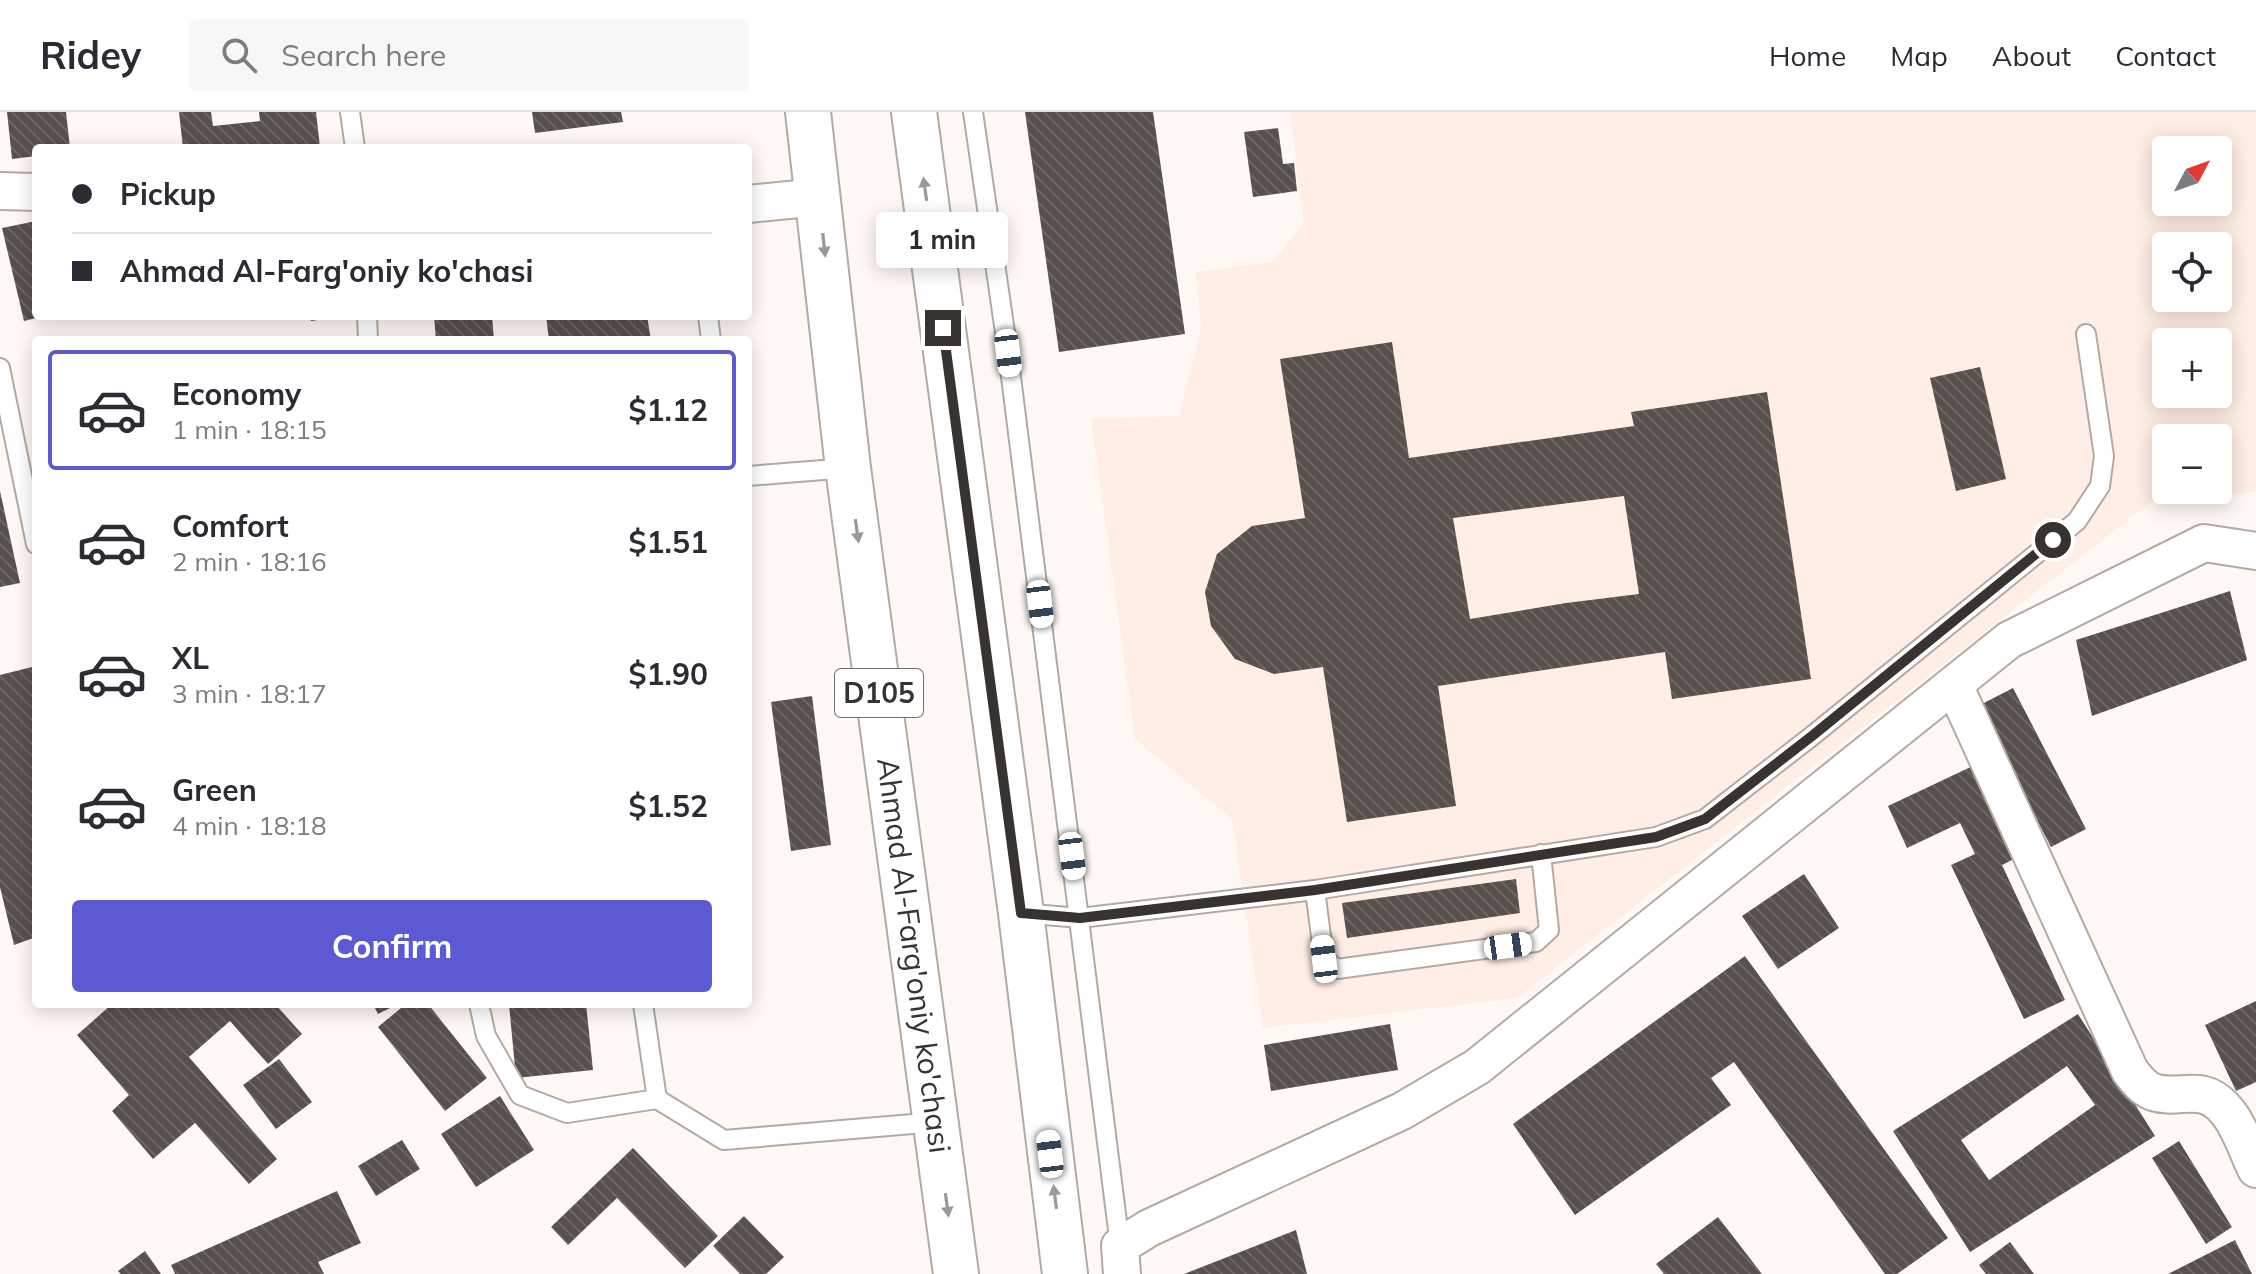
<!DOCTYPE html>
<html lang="en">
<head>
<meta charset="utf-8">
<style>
	:root { --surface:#fff; --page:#f7f7f7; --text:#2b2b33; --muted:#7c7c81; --line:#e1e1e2; --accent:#5c5ad2 }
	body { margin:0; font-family:Mulish,sans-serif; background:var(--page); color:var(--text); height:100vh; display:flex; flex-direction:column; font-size:30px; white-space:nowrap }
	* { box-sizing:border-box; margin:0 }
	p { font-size:26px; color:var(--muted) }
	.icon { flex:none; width:44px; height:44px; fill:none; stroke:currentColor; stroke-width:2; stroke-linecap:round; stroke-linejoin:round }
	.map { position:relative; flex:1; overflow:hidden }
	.sheet { position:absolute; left:32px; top:224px; width:720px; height:672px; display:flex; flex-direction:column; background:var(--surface); border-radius:8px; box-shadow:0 4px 20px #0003 }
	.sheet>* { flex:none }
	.hud { position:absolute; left:32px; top:32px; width:720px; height:176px; border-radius:8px; box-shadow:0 4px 20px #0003; display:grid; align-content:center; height:176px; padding:0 40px; background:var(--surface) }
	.needle { width:52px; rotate:49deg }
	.fabs { position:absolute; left:2152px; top:24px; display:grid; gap:16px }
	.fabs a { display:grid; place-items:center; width:80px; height:80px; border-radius:8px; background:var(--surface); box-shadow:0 4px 20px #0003; font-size:40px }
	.end { position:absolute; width:36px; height:36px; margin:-18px; border:10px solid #363331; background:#fff; box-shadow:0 0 0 4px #fff }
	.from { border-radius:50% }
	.bubble { position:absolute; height:56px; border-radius:8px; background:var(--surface); box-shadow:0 4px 20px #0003; font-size:26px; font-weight:700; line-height:56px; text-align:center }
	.car { position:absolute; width:24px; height:48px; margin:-24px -12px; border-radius:10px; box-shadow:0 0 6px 2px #0007; background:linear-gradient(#fff 24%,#345 0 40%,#fff 0 76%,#345 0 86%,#fff 0) }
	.hud b { display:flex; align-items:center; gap:28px; height:76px; font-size:30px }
	.hud b+b { border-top:2px solid var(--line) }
	.hud i { width:20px; height:20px; background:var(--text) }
	ul { padding:14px 0 0; list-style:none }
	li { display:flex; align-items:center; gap:24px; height:120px; margin:0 16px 12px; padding:0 24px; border:4px solid transparent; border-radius:8px }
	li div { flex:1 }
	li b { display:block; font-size:30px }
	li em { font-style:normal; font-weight:700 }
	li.on { border-color:var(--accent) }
	li>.icon { width:72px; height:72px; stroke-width:1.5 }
	.cta { display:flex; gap:16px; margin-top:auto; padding:16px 40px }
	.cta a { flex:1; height:92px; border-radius:8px; background:var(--accent); color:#fff; font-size:32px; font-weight:700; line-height:92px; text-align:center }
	header { display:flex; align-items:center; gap:48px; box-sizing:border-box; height:112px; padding:0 40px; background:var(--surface); border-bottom:2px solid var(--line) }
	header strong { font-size:38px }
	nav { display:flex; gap:44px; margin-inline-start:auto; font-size:28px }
	.search { width:560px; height:72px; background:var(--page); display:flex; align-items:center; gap:20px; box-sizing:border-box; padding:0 28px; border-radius:8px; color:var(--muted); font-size:30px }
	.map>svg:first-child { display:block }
	.built { fill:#ffeee5; fill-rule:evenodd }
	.building { fill:url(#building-back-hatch); fill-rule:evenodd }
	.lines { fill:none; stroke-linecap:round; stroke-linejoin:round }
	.service-casing { stroke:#b3aaa5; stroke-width:22 }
	.minor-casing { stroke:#b3aaa5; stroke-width:40 }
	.trunk-casing { stroke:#b3aaa5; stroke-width:48 }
	.service { stroke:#fff; stroke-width:18 }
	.minor { stroke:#fff; stroke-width:36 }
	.trunk { stroke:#fff; stroke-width:44 }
	.oneway { fill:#9a9998 }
	.route { stroke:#363331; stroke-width:10 }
	.labels { text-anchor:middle; stroke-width:8; stroke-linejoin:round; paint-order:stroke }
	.shield { fill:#fff; stroke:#72706f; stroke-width:2 }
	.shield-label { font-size:28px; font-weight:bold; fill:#363331 }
	.street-label { font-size:30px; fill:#363331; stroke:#fff }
</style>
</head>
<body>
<header>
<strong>Ridey</strong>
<div class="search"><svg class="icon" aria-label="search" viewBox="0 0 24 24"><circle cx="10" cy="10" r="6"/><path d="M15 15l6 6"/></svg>Search here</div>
<nav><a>Home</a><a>Map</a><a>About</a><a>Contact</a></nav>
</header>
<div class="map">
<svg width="2256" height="1162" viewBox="0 0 2256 1162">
	<defs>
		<pattern id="building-back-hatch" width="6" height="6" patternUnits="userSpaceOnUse" patternTransform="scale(2)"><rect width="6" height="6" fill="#57504c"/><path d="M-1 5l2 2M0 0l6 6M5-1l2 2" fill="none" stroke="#6d6763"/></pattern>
	</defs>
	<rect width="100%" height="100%" fill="#fff8f4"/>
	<path class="built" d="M1290,0H2256V380L2151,390L1517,886L1263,916L1232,707L1135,627L1091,307L1179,304L1201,215L1196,160L1272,150L1304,112ZM2166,38H2218V90H2166ZM2166,134H2218V186H2166ZM2166,230H2218V282H2166ZM2166,326H2218V378H2166Z"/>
	<path class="building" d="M7,0H66L70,36H36V44L12,47Z
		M179,0H211L213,14L260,9L259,0H316L320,35L183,36Z
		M532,0H621L623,10L535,21Z
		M1025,0H1153L1185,222L1059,240Z
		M1278,16L1283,52L1294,51L1297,79L1253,85L1244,20Z
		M36,109V206L24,209L2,116Z
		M310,204H330V206L311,209Z
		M434,204H492L494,228H436Z
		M546,204H647L651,228H549Z
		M1392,230L1409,346L1634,314L1631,300L1767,280L1811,567L1672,587L1665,540L1438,574L1456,694L1347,710L1323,555L1274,562L1235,547L1211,514L1205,480L1217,442L1252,414L1305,406L1280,247ZM1624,384L1639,482L1566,491L1470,507L1453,406Z
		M1980,255L2006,367L1956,379L1930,266Z
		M0,379L20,471L0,475Z
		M2230,479L2247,548L2092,604L2076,528Z
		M36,554V825L14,833L0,775V563Z
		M2013,576L2086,717L2051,735L1978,594Z
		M812,584L831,733L791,739L771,590Z
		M1977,652L2020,744L2002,753L2065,888L2024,907L1951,753L1975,742L1960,711L1907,736L1888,694Z
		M1804,762L1839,816L1778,857L1742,804Z
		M1516,767L1520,801L1347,826L1342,791Z
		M1745,844L1948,1126L1897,1162H1885L1734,950L1711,966L1731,993L1575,1103L1513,1012Z
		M2256,889V970L2236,979L2205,913Z
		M112,892H275L302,922L268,952L230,909L189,945L277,1047L249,1072L195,1011L153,1047L112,999L129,983L77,923Z
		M373,892H398L378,902Z
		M406,892H428L487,966L445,999L378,915Z
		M509,892H586L593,958L516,966Z
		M2078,902L2155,1024L1970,1140L1893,1019ZM2067,954L2095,993L1989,1068L1961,1028Z
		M1390,912L1398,958L1271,979L1264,933Z
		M279,947L312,990L276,1017L243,973Z
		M500,984L534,1038L476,1075L441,1022Z
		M402,1028L420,1057L376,1084L358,1054Z
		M2179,1029L2232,1115L2206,1132L2152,1046Z
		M633,1036L718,1124L685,1156L617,1086L568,1133L551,1115Z
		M337,1079L361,1131L318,1150L324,1162H175L171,1153Z
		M744,1104L784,1145L766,1162H740L713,1134Z
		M1718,1105L1762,1162H1664L1656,1152Z
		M1296,1118L1307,1162H1184Z
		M2235,1128L2252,1162H2168Z
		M2010,1130L2034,1162H1986L1979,1153Z
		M145,1139L161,1162H121L118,1159Z"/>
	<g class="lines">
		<g class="service-casing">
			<path id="service" d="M350,0L355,36
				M973,0L1008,241L1120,1134
				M367,204L368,228
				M708,204L711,228
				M0,256L36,432
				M748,364L848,356
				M1315,778L1324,847L1337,857L1536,830L1549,818L1541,742
				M1021,801L1080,806L1315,778L1656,725L1705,707L1812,624L2077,409L2100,374L2104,344L2086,222
				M479,892L486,924L520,983L567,1001L657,987
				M643,892L657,987L724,1028L936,1010"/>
		</g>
		<g class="minor-casing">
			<path id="minor" d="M0,79L36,80
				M748,92L819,85
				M1954,573L2130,959C2136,967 2143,976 2153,980C2179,989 2201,970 2224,996C2239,1011 2247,1039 2256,1057
				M1122,1162L1120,1134L1149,1116L1402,999L1477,955L2009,528L2204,431L2256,439"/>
		</g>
		<g class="trunk-casing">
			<g id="trunk">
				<path id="s1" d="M808,0L848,356L956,1162"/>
				<path d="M914,0L1021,801L1065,1162"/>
			</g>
		</g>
		<use href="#service" class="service"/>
		<use href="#minor" class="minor"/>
		<use href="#trunk" class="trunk"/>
	</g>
	<defs><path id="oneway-solid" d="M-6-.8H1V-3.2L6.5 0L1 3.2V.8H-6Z" transform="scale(2)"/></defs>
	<g class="oneway">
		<use href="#oneway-solid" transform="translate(925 77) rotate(-98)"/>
		<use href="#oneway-solid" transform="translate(824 133) rotate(84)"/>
		<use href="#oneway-solid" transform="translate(857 419) rotate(82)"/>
		<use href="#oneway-solid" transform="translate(1055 1085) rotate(-97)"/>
		<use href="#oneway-solid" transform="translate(947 1093) rotate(82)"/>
	</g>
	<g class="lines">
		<path class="route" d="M943,216L1021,801L1080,806L1315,778L1656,725L1705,707L1812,624L2053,428"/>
	</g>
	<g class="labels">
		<rect class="shield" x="835" y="557" width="88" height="48" rx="6"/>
		<g class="shield-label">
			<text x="879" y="591">D105</text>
		</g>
		<g class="street-label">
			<text dy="10" stroke="none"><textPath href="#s1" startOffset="850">Ahmad Al-Farg'oniy ko'chasi</textPath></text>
		</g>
	</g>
</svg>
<div class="fabs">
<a><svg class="needle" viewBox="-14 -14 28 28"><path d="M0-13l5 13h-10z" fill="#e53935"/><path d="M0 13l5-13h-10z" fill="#7c7c81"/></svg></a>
<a><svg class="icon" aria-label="locate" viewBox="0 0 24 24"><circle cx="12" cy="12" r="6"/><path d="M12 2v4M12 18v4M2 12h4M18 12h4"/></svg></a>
<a>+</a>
<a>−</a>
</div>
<i class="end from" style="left:2053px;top:428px"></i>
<i class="end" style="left:943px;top:216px"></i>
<div class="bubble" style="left:876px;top:100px;width:132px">1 min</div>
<i class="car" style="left:1008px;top:241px;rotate:173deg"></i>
<i class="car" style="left:1040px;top:492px;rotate:173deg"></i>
<i class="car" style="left:1072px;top:744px;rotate:173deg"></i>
<i class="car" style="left:1508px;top:834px;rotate:82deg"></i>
<i class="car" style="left:1324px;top:847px;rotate:353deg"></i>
<i class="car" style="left:1050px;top:1042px;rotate:353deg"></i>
<div class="hud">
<b><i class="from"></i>Pickup</b>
<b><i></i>Ahmad Al-Farg'oniy ko'chasi</b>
</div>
<section class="sheet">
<ul>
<li class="on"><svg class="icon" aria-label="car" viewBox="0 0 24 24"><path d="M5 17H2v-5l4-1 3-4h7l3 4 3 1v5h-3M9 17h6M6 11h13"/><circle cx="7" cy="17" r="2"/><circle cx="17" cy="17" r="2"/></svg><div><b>Economy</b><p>1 min · 18:15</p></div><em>$1.12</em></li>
<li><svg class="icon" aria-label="car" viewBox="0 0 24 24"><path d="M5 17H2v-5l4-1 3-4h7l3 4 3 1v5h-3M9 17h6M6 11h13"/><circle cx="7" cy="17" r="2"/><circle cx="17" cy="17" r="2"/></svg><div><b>Comfort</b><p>2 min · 18:16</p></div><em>$1.51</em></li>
<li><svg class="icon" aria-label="car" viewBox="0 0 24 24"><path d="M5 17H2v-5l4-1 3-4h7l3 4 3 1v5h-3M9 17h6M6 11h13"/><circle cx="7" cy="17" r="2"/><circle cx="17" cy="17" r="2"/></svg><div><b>XL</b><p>3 min · 18:17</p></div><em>$1.90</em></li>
<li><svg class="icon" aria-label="car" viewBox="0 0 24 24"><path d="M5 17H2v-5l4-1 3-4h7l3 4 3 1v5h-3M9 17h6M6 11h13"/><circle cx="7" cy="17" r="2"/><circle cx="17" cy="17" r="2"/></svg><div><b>Green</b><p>4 min · 18:18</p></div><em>$1.52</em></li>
</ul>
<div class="cta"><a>Confirm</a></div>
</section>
</div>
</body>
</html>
